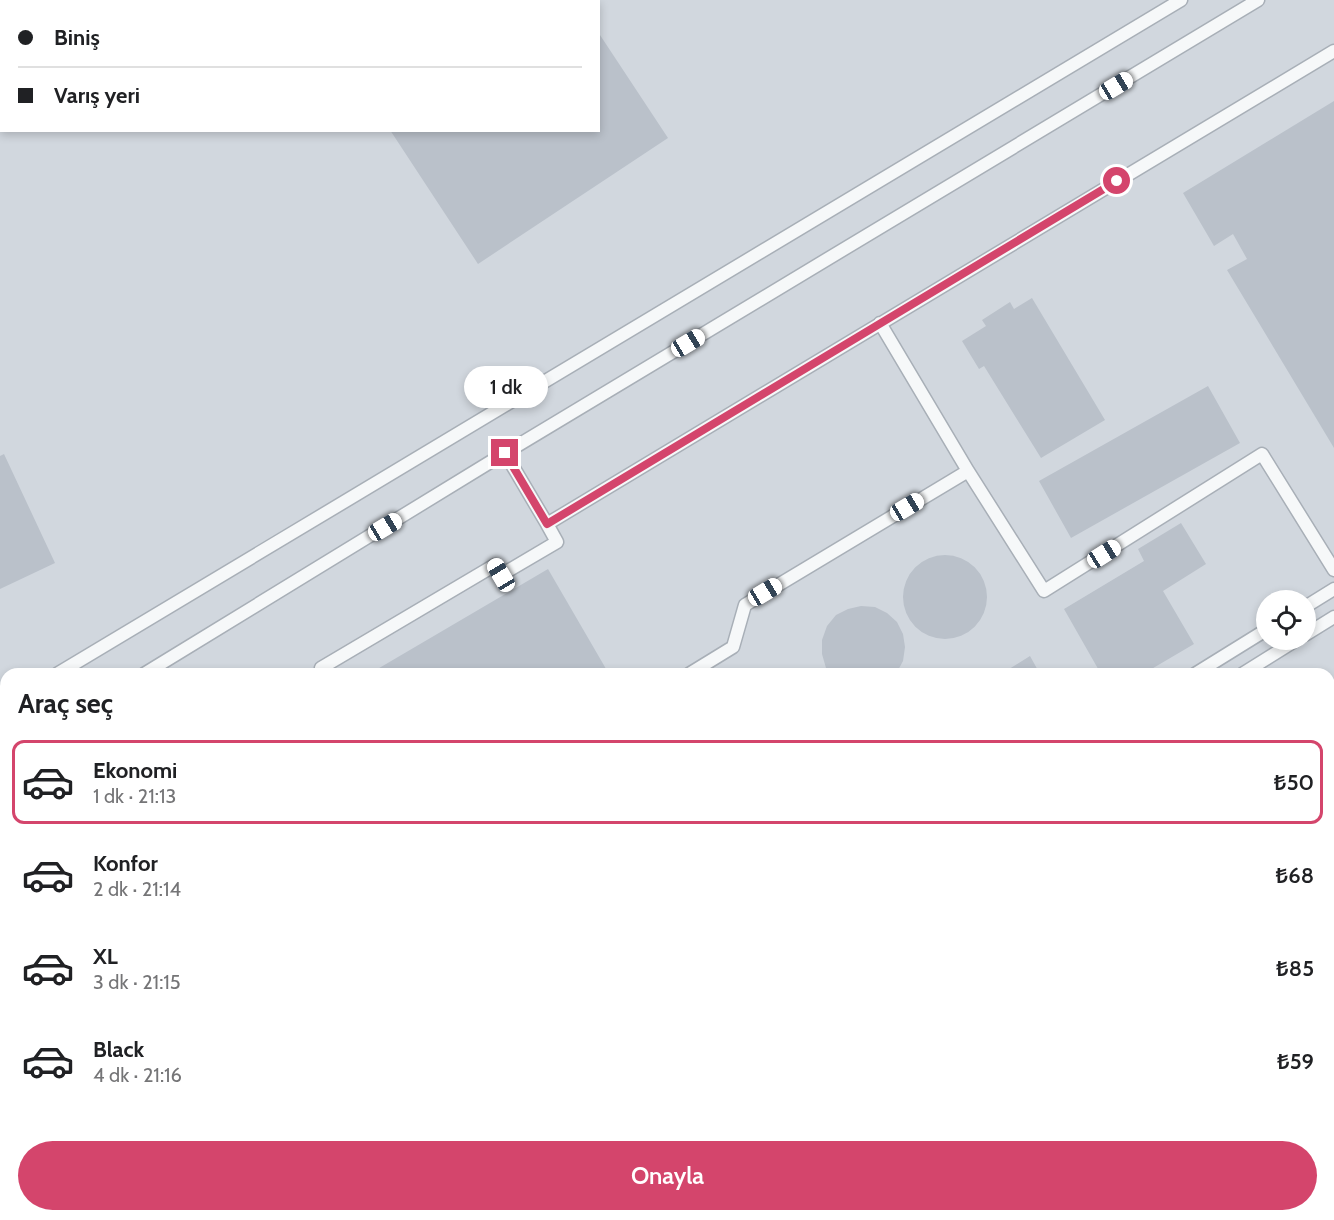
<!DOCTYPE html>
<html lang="tr">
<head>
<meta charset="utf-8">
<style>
	:root { --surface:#fff; --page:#f6f6f6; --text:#202124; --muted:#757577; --line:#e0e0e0; --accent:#d4456c }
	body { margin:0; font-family:Cabin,sans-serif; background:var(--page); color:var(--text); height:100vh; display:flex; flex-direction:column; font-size:22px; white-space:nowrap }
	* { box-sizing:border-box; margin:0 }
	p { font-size:20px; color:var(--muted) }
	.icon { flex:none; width:33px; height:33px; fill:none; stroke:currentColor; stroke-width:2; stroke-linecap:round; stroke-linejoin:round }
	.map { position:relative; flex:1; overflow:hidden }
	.details { position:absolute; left:0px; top:668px; width:1335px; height:554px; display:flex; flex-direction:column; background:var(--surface); border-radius:18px 18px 0 0; box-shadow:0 3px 9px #0003 }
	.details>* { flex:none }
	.top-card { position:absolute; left:0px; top:0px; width:600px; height:132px; box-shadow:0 3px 9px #0003; display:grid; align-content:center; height:132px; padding:0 18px; background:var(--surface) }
	.tools { position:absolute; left:1256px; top:590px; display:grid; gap:12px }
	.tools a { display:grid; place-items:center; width:60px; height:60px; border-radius:50%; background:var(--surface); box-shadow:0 3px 9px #0003; font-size:30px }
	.end { position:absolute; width:27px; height:27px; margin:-14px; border:8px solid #d4456c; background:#fff; box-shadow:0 0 0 3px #fff }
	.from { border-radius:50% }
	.bubble { position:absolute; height:42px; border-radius:21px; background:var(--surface); box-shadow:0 3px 9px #0003; font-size:20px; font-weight:600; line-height:42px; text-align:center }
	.car { position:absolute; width:18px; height:36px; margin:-18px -9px; border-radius:8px; box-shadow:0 0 4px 2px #0007; background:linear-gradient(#fff 24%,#345 0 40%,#fff 0 76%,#345 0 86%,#fff 0) }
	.top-card b { display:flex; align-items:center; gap:21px; height:57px; font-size:22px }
	.top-card b+b { border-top:2px solid var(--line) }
	.top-card i { width:15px; height:15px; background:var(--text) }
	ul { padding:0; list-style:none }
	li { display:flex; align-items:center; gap:18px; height:84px; margin:0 12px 9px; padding:0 6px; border:3px solid transparent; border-radius:12px }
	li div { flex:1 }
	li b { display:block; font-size:22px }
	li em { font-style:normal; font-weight:600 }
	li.active { border-color:var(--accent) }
	li>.icon { width:54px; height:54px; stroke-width:1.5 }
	h2 { padding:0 18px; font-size:27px; line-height:72px }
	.button { display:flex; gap:12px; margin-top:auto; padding:12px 18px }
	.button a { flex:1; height:69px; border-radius:36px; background:var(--accent); color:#fff; font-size:24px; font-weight:600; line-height:69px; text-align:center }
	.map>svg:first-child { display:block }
	.built { fill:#d1d7de; fill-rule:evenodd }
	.building { fill:#bac1ca }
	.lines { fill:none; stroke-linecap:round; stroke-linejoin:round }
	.service-casing { stroke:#a8afb7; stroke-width:15 }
	.service { stroke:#f6f8f9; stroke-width:12 }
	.route { stroke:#d4456c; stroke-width:8 }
</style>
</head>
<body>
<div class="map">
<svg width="1334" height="1220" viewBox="0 0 1334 1220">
	<rect width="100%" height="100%" fill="#e3e7ec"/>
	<path class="built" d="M0,0H1334V1220H0ZM2,2H598V130H2ZM1266,600H1305V639H1266ZM6,674H1329V1215H6Z"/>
	<path class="building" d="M598,32L668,138L478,264L390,130H598Z
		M1334,101V448L1227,270L1247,259L1233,234L1214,246L1183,193Z
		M1032,298L1105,420L1041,458L984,366L979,369L962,341L986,326L982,320L1010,302L1014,309Z
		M1208,386L1240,443L1071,538L1039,481Z
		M4,454L55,563L0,589V456Z
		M1181,523L1206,564L1163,591L1194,644L1143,674H1101L1064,609L1144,561L1138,549Z
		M903 597a42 42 0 1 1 84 0a42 42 0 1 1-84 0Z
		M548,569L609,674H369Z
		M861,606L875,607L887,613L897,622L903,634L905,647L903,661L896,674H830L826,668L822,654V640L827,626L836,615L848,609Z
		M1030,656L1040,674H1001Z
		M6,905V977L0,966V909Z"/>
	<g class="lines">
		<g class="service-casing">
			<path id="service" d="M880,323L968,471L1044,591L1262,454L1334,570
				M505,453L547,524L1334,51
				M1305,607L1334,589
				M1305,635L1334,617
				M57,674L1181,0
				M144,674L505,453L1258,0
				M324,674L321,668L495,565L501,575L557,542L547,524
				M689,674L733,647L745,605L968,471
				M1195,674L1266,630
				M1242,674L1298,639
				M0,708L6,704
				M0,761L6,757
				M0,1218L1,1220"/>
		</g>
		<use href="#service" class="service"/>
	</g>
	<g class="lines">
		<path class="route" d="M505,453L547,524L1117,181"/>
	</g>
</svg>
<div class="tools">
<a><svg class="icon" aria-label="locate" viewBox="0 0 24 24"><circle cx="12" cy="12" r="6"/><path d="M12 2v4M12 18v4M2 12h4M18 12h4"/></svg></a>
</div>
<i class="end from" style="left:1117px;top:181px"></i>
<i class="end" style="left:505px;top:453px"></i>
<div class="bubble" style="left:464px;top:366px;width:84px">1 dk</div>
<i class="car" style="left:1116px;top:86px;rotate:59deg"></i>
<i class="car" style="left:688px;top:343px;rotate:59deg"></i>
<i class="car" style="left:907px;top:507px;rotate:59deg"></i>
<i class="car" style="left:385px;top:527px;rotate:59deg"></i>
<i class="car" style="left:1104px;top:554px;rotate:58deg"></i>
<i class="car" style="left:501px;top:575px;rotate:329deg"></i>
<i class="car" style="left:765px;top:592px;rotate:59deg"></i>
<div class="top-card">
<b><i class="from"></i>Biniş</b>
<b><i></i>Varış yeri</b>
</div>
<section class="details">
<h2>Araç seç</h2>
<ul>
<li class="active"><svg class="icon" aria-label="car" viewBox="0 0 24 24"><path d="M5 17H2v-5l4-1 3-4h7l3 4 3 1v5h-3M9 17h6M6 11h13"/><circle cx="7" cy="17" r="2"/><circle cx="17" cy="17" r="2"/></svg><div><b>Ekonomi</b><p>1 dk · 21:13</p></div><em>₺50</em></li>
<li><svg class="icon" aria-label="car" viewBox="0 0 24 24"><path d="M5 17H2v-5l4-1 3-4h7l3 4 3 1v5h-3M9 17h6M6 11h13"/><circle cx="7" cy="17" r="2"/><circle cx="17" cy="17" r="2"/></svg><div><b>Konfor</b><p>2 dk · 21:14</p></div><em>₺68</em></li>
<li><svg class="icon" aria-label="car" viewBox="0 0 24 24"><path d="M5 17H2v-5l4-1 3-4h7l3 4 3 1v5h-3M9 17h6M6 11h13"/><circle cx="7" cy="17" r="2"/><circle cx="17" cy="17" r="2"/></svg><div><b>XL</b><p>3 dk · 21:15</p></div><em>₺85</em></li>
<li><svg class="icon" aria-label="car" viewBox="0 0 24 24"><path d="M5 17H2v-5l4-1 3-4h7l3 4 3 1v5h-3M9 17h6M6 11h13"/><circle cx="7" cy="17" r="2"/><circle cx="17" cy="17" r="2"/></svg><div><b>Black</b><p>4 dk · 21:16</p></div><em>₺59</em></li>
</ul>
<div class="button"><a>Onayla</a></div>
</section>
</div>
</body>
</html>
